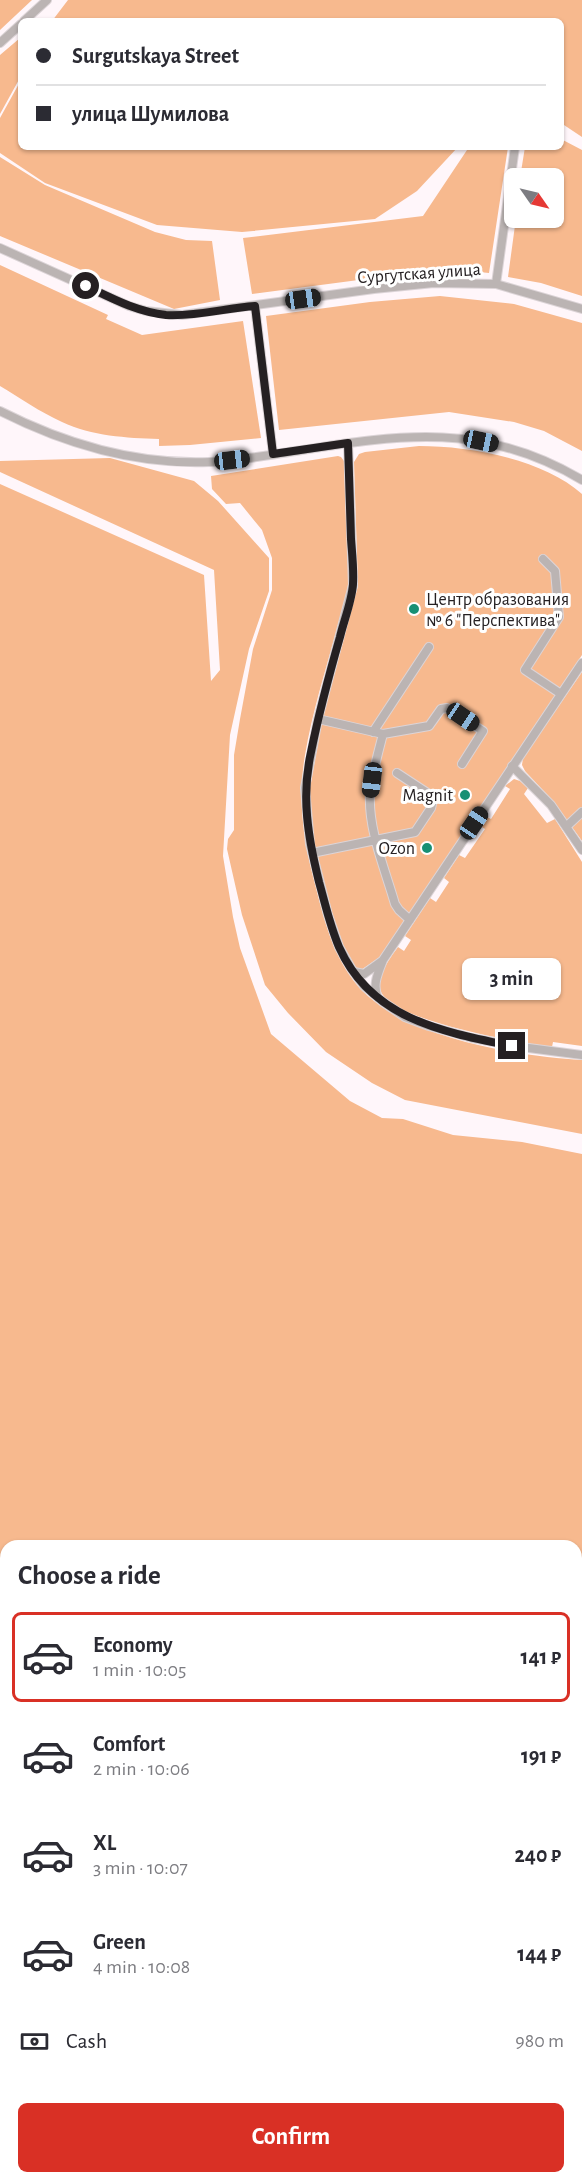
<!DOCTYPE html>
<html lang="en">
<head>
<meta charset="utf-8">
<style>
	:root { --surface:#fff; --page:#f7f7f7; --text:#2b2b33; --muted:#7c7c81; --line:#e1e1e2; --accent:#d93025 }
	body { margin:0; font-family:"Alegreya Sans",sans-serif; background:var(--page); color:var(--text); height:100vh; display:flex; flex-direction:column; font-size:22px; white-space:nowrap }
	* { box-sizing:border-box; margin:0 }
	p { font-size:20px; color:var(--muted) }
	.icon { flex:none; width:33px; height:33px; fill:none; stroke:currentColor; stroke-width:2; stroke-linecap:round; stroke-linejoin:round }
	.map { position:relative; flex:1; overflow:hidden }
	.sheet { position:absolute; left:0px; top:1540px; width:582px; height:644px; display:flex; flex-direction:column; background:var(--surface); border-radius:18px 18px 0 0; box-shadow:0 2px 4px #0004 }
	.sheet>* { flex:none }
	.banner { position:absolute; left:18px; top:18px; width:546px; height:132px; border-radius:9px; box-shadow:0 2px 4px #0004; display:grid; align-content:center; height:132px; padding:0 18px; background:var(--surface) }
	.needle { width:39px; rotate:124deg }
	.buttons { position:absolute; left:504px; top:168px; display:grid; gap:12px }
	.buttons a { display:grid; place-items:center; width:60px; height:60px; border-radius:9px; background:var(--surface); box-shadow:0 2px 4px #0004; font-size:30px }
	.end { position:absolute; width:27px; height:27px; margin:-14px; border:8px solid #252022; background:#fff; box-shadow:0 0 0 3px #fff }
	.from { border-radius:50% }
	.bubble { position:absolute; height:42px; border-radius:9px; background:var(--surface); box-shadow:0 2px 4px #0004; font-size:20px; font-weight:600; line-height:42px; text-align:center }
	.car { position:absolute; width:18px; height:36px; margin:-18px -9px; border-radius:8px; box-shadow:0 0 4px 2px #0007; background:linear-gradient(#222 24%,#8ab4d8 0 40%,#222 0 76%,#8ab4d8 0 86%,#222 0) }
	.banner b { display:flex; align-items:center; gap:21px; height:57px; font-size:22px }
	.banner b+b { border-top:2px solid var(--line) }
	.banner i { width:15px; height:15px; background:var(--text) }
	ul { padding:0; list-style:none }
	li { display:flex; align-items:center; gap:18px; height:90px; margin:0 12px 9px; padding:0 6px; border:3px solid transparent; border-radius:9px }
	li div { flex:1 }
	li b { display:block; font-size:22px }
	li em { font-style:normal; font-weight:600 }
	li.on { border-color:var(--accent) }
	li>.icon { width:54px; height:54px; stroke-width:1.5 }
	h2 { padding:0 18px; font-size:27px; line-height:72px }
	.pay { display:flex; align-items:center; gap:15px; height:66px; padding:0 18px; font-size:22px }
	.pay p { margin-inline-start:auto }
	.action { display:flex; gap:12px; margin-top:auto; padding:12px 18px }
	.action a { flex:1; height:69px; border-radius:9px; background:var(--accent); color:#fff; font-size:24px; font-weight:600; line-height:69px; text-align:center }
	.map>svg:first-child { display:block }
	.green { fill:#f7b98e }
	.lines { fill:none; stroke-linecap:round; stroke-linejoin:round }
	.minor-casing { stroke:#dcd4d7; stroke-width:10 }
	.minor { stroke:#bbb4b3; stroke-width:8 }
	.route { stroke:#252022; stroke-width:8 }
	.poi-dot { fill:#189074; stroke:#fff; stroke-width:2 }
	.labels { text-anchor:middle; stroke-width:6; stroke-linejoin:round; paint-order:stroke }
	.street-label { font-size:18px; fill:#252022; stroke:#fff }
	.poi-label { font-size:18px; fill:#252022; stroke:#fff; text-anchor:end }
</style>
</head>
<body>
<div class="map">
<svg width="582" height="2183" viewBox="0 0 582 2183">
	<rect width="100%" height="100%" fill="#fff6fa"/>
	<path class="green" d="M0,0H32L0,30Z
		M68,0H582V137L561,123V21H52Z
		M20,38L21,76L0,114V55Z
		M21,80V147H458L417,191L375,219L242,232L157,225L45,183L0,153V118Z
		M561,139L582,150V296L541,283L508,277L516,218H554V178H520L525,147H561Z
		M469,147H508L489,273L459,270L427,271L252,294L243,238L423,216Z
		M0,157L45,185L155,232L186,240L212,241L220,300L174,309L0,236Z
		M0,265L108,315L106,319L142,335L243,321L261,438L190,445L159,446V439C126,438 92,436 62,422C40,412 20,398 0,386Z
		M440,296L514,304L582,323V451L544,431L514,422L449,412L279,430L266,316L370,302Z
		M419,446C470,446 543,459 582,494V655L380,957L361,970L356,968L343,945L332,913L316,852L310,815V788L322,720L358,586L354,462L359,454L365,452Z
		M338,456L341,457L344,461C345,489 346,516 347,543C347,556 349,570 348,584C347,599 340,616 336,632C325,672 312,713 305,755C297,802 304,843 316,888C324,920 333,953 353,980C395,1037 515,1056 582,1060V1134L405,1100L372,1083L326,1052L288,1013L265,985L242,915L227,849L228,839L234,830V755L240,719L253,649L272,590V558L262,530L240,503L226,504L212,489L211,476Z
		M110,458L194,481L218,501L269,558V591L249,649L230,735L223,856L233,917L240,948L271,1034L350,1101L382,1118L403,1119L453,1135L522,1142L582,1154V2068L576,2076V1546H6V1843L0,1840V484L204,575L211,681L220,670L214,570L0,472V461Z
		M582,672V841L554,802L525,771L522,765L523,758Z
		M514,779L520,781L528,788L524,794L547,823L555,819L582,862V1046L553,1042L552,1047C523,1043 387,1021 380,989C377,976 390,958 398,947L404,951L411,940L405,936L430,898L436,902L449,882L444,878L459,855L465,858L485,829L479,825L485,816L491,819L510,789L505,786Z
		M0,2053L6,2056V2178H139L143,2183H0Z"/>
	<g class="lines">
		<g class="minor-casing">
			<path id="minor" d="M24,21L47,0
				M0,43L21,24
				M0,248L129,306L146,311L182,315L374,289L434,283L496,284L582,309
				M496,284L515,147
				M255,306L273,454
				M0,411C65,444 137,465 210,462C238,461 268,455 296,451C402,434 485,422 582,480
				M348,443L353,585L318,719L305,788L310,844L328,915L339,947L352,970L364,986L383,1002L405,1017L429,1026L472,1038L521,1047L582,1055
				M543,559L555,571L559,617L525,670L561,694
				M318,719L383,734L429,726L441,709L447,708L483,731L462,764
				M373,732L429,647
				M383,734C378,753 372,774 370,794C368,830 385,869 395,904L399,910L410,920
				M512,766L551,805L582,850
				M567,826L582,812
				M312,853L415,832L431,808L433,800L429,794L397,773
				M354,972L364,974L382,961
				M378,998C372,985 378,973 383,960L582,663
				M0,2005L6,2007
				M326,2178L333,2183"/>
		</g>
		<use href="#minor" class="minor"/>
	</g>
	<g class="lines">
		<path class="route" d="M86,286C111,298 137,312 166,315C195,317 226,308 255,306L273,454L348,443C349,475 350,507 351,539C352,553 354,569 353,584C352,601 344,620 340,637C329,675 319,713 311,752C301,797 308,837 319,882C325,903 330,926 339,947C371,1019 443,1032 512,1046"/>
	</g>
	<g class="poi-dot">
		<circle cx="414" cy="609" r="6"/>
		<circle cx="465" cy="795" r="6"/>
		<circle cx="427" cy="848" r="6"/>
	</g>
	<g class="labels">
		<g class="street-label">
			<text transform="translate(419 273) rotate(-4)" y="6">Сургутская улица</text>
		</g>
		<g class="poi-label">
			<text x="426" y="605" text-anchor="start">Центр образования<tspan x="426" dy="21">№ 6 "Перспектива"</tspan></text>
			<text x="453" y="801">Magnit</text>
			<text x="415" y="854">Ozon</text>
		</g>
	</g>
</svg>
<div class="buttons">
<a><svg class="needle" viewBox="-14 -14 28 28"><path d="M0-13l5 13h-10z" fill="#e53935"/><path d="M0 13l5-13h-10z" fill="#7c7c81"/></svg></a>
</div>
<i class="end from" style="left:86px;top:286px"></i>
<i class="end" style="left:512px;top:1046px"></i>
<div class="bubble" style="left:462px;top:958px;width:99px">3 min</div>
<i class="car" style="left:303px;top:299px;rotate:82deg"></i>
<i class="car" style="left:481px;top:441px;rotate:102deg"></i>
<i class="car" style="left:232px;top:460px;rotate:83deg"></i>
<i class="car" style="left:463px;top:717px;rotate:124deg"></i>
<i class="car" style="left:372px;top:780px;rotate:187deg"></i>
<i class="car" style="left:474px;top:823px;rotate:34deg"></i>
<div class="banner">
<b><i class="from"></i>Surgutskaya Street</b>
<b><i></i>улица Шумилова</b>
</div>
<section class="sheet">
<h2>Choose a ride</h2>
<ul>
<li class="on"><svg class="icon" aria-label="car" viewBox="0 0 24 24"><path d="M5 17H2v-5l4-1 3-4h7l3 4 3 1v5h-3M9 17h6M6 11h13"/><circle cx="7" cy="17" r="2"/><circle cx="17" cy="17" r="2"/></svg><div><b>Economy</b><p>1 min · 10:05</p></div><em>141 ₽</em></li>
<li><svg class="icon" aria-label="car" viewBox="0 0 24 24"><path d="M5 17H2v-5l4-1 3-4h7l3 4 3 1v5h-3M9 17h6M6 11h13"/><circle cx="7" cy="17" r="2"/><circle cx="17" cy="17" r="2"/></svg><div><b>Comfort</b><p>2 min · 10:06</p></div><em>191 ₽</em></li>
<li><svg class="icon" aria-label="car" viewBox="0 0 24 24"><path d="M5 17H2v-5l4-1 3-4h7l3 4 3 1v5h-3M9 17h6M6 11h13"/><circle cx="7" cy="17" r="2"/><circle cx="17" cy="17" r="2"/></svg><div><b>XL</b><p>3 min · 10:07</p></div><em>240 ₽</em></li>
<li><svg class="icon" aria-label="car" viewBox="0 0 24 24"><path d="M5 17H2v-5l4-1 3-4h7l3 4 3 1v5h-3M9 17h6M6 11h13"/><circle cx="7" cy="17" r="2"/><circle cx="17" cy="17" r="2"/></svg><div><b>Green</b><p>4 min · 10:08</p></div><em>144 ₽</em></li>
</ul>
<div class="pay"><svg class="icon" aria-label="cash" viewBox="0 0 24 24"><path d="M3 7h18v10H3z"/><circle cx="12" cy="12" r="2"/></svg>Cash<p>980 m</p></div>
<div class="action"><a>Confirm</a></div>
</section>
</div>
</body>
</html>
